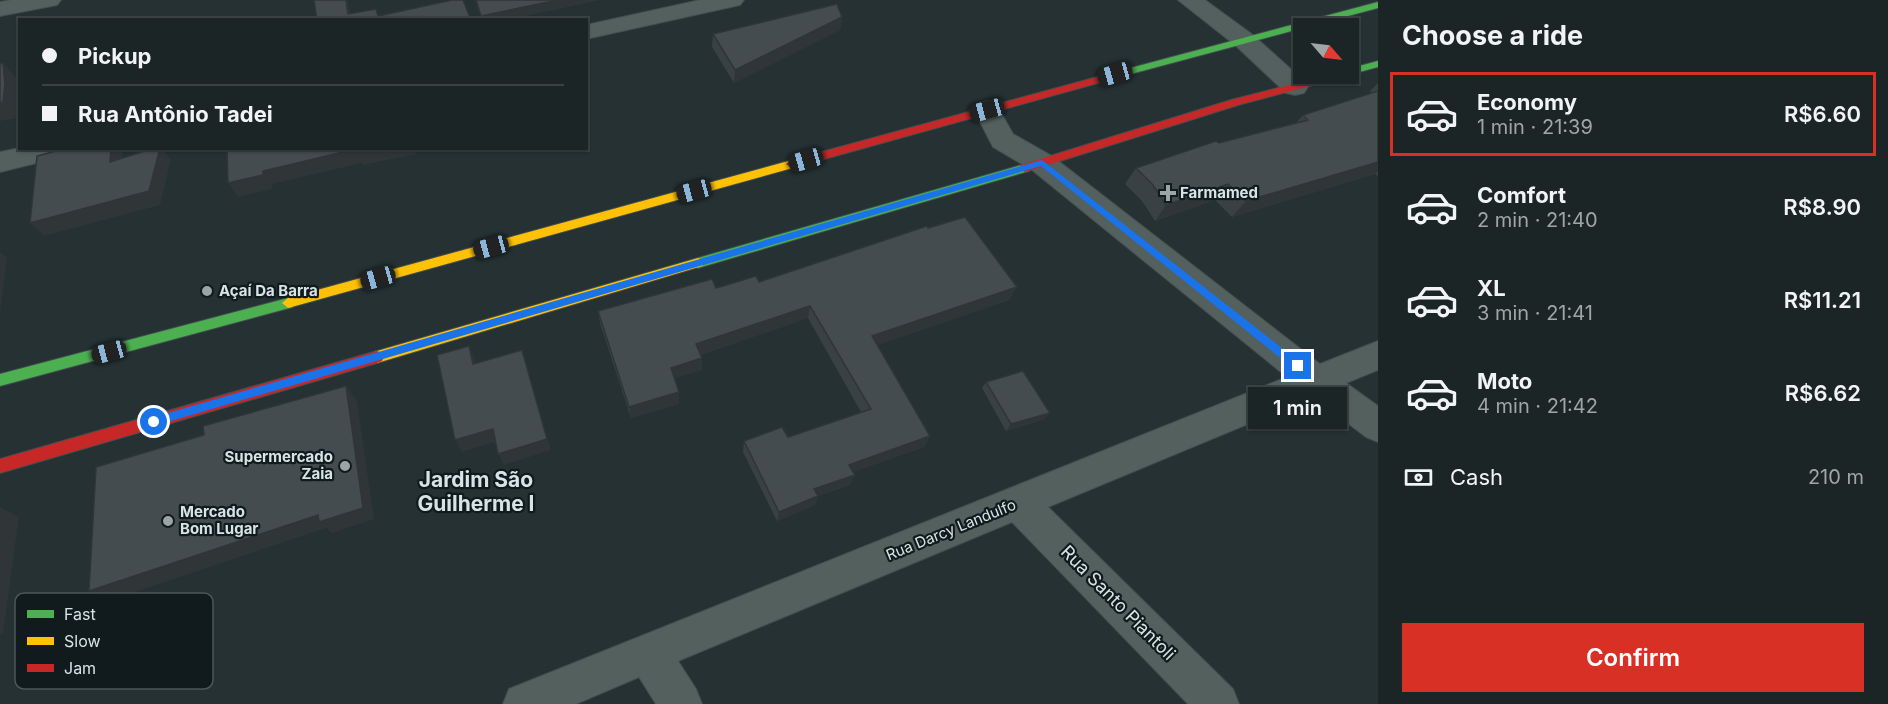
<!DOCTYPE html>
<html lang="en">
<head>
<meta charset="utf-8">
<style>
	:root { --surface:#1c2526; --page:#252d2e; --text:#f1f3f6; --muted:#a0a5a7; --line:#3a4243; --accent:#d93025 }
	body { margin:0; font-family:Inter,sans-serif; background:var(--page); color:var(--text); height:100vh; display:flex; flex-direction:column; font-size:22px; white-space:nowrap }
	* { box-sizing:border-box; margin:0 }
	p { font-size:20px; color:var(--muted) }
	.icon { flex:none; width:33px; height:33px; fill:none; stroke:currentColor; stroke-width:2; stroke-linecap:round; stroke-linejoin:round }
	.map { position:relative; flex:1; overflow:hidden }
	.drawer { display:flex; flex-direction:column; background:var(--surface); width:510px }
	.drawer>* { flex:none }
	.top-card { position:absolute; left:18px; top:18px; width:570px; height:132px; border-radius:0px; box-shadow:0 2px 4px #0004,0 0 0 2px var(--line); display:grid; align-content:center; height:132px; padding:0 24px; background:var(--surface) }
	.needle { width:39px; rotate:118deg }
	.controls { position:absolute; left:1293px; top:18px; display:grid; gap:12px }
	.controls a { display:grid; place-items:center; width:66px; height:66px; border-radius:0px; background:var(--surface); box-shadow:0 2px 4px #0004,0 0 0 2px var(--line); font-size:30px }
	.end { position:absolute; width:27px; height:27px; margin:-14px; border:8px solid #1a73e8; background:#fff; box-shadow:0 0 0 3px #fff }
	.from { border-radius:50% }
	.bubble { position:absolute; height:42px; border-radius:0px; background:var(--surface); box-shadow:0 2px 4px #0004,0 0 0 2px var(--line); font-size:20px; font-weight:600; line-height:42px; text-align:center }
	.car { position:absolute; width:18px; height:36px; margin:-18px -9px; border-radius:8px; box-shadow:0 0 4px 2px #0007; background:linear-gradient(#222 24%,#8ab4d8 0 40%,#222 0 76%,#8ab4d8 0 86%,#222 0) }
	.top-card b { display:flex; align-items:center; gap:21px; height:57px; font-size:22px }
	.top-card b+b { border-top:2px solid var(--line) }
	.top-card i { width:15px; height:15px; background:var(--text) }
	ul { padding:0; list-style:none }
	li { display:flex; align-items:center; gap:18px; height:84px; margin:0 12px 9px; padding:0 12px; border:3px solid transparent; border-radius:0px }
	li div { flex:1 }
	li b { display:block; font-size:22px }
	li em { font-style:normal; font-weight:600 }
	li.selected { border-color:var(--accent) }
	li>.icon { width:54px; height:54px; stroke-width:1.5 }
	h2 { padding:0 24px; font-size:27px; line-height:72px }
	.pay { display:flex; align-items:center; gap:15px; height:66px; padding:0 24px; font-size:22px }
	.pay p { margin-inline-start:auto }
	.action { display:flex; gap:12px; margin-top:auto; padding:12px 24px }
	.action a { flex:1; height:69px; border-radius:0px; background:var(--accent); color:#fff; font-size:24px; font-weight:600; line-height:69px; text-align:center }
	main { display:flex; flex:1; min-height:0 }
	.map>svg:first-child { display:block }
	.lines { fill:none; stroke-linecap:round; stroke-linejoin:round }
	.street-casing { stroke:#424d4f; stroke-width:2 }
	.fast-casing { stroke:#424d4f; stroke-width:2 }
	.slow-casing { stroke:#424d4f; stroke-width:2 }
	.jam-casing { stroke:#424d4f; stroke-width:2 }
	.street { fill:#53605e; fill-rule:evenodd }
	.fast { fill:#4caf50; fill-rule:evenodd }
	.slow { fill:#ffc107; fill-rule:evenodd }
	.jam { fill:#c62828; fill-rule:evenodd }
	.wall { fill:#3a4145 }
	.shaded-wall { fill:#303538 }
	.building { fill:#444c50; stroke:#303538; stroke-width:1.5 }
	.route { fill:#1a73e8 }
	.poi-dot { fill:#99a5a7; stroke:#111b1d; stroke-width:2 }
	.labels { text-anchor:middle; stroke-width:4.5; stroke-linejoin:round; paint-order:stroke }
	.poi-label { font-size:15px; font-weight:bold; fill:#d7e4e6; stroke:#111b1d; text-anchor:start }
	.street-label { font-size:15px; fill:#d7e4e6; stroke:#111b1d }
	.near-street-label { font-size:18px; fill:#d7e4e6; stroke:#111b1d }
	.district-label { font-size:21px; font-weight:bold; fill:#d7e4e6; stroke:#111b1d }
	.key { fill:#111b1d; stroke:#4c5759; stroke-width:1.5 }
	.key-label { font-size:16px; fill:#d7e4e6 }
</style>
</head>
<body>
<main>
<div class="map">
<svg width="1378" height="704" viewBox="0 0 1378 704">
	<rect width="100%" height="100%" fill="#253133"/>
	<g class="lines">
		<g class="street-casing">
			<path id="street" d="M11,0H61L57,5L0,16V2Z
				M700,0H744L740,5L586,39V25Z
				M1178,0H1205L1253,35L1304,81L1308,87L1304,93L1295,95L1286,93L1235,45Z
				M987,101L996,104L1013,134L1052,156L1320,364L1378,341V370L1346,383L1378,406V442L1366,437L1313,397L1048,507L1233,689L1239,704H1188L1012,522L678,661L696,689L702,704H656L639,677L576,704H503L509,689L1287,377L1032,170L993,147L974,110L978,104Z
				M20,148H72L69,155L0,172V152Z"/>
		</g>
		<g class="fast-casing">
			<path id="fast" d="M1378,2V8L1112,79L1107,76L1108,74Z
				M1378,61V67L1348,75L1344,74H1348V69Z
				M1025,164L1029,165V171L698,268L692,263L698,258Z
				M288,298L294,303L293,307L0,386V374Z"/>
		</g>
		<g class="slow-casing">
			<path id="slow" d="M792,160L798,164L796,167L288,308L282,303L288,298Z
				M698,258L702,260L704,263L702,266L377,363L372,361L370,357L372,353L377,351Z"/>
		</g>
		<g class="jam-casing">
			<path id="jam" d="M1112,73L1116,74V78L792,168L786,164L792,160Z
				M1332,74H1348L1347,76L1238,105L1025,172L1019,168L1021,165L1231,100Z
				M377,351L382,353L384,357L382,361L377,363L0,473V459Z"/>
		</g>
		<use href="#street" class="street"/>
		<use href="#fast" class="fast"/>
		<use href="#slow" class="slow"/>
		<use href="#jam" class="jam"/>
	</g>
	<path class="wall" d="M475,0H599L505,20H482Z
		M842,17L840,30L734,83L712,47L713,34Z
		M1378,83V175L1377,176L1375,174L1232,217L1215,200L1155,221L1142,201L1125,184L1136,168L1219,143L1296,123L1303,115L1372,93L1370,91Z
		M928,228L1017,287L1009,300L877,345L930,436L924,447L853,472L850,485L818,496L815,505L777,521L743,452L744,441L788,437L861,412L808,318L700,355L702,358V370L674,378L679,404L631,418L600,323L598,311L716,288L759,282Z
		M986,382L1045,419L1006,431L982,388Z"/>
	<path class="shaded-wall" d="M346,0H348L352,20L348,14Z
		M558,0H599L505,20H482L481,16Z
		M842,17L840,30L734,83L735,70Z
		M3,63L17,79L19,99L17,118L0,121V103Z
		M111,148H120L122,151V176L110,162Z
		M160,148H162L171,160L160,205L44,236L30,223Z
		M370,148H415L417,154L363,165L362,163L272,184V189L238,197L228,183L263,171L356,149Z
		M1378,162V171L1375,174L1232,217L1246,201Z
		M1228,184L1215,200L1155,221L1166,205Z
		M0,252L7,258L0,314Z
		M1017,287L1009,300L867,349L872,336Z
		M810,306L808,318L696,356V344Z
		M469,346L475,359L479,377L473,364Z
		M522,350L551,450L504,465L498,454Z
		M702,358V370L671,379V368Z
		M346,386L357,401L374,519L332,533L326,528L111,600L89,591Z
		M679,392V404L631,418L629,407Z
		M1050,413L1045,419L1006,431L1011,424Z
		M493,429L498,441L462,452L455,440Z
		M930,436L924,447L845,475L849,465Z
		M855,475L850,485L818,496L815,505L777,521L779,512L814,489Z
		M0,507L19,517L3,633L0,634Z"/>
	<path class="building" d="M314,0H346L348,14L376,9L378,16L452,0H463L471,20H317Z
		M476,0H558L481,16Z
		M837,4L842,17L735,70L713,34Z
		M3,63L5,84L3,102L0,103V64Z
		M1378,91V162L1246,201L1228,184L1166,205L1153,185L1136,168L1216,141L1219,143L1308,120L1303,115Z
		M67,148H111L110,162L154,148H160L149,191L30,223L37,156Z
		M227,148H370L356,151V149L263,171V175L228,183Z
		M965,217L1017,287L872,336L930,436L849,465L855,475L814,489L818,496L779,512L744,441L782,427L788,437L871,409L810,306L696,344L702,358L671,368L679,392L629,407L598,311L712,279L716,288L756,276L759,282L927,226L928,228Z
		M469,346L473,364L522,350L547,439L498,454L493,429L455,440L437,355Z
		M1023,371L1050,413L1011,424L986,382Z
		M346,386L363,508L319,522L318,515L89,591L96,467L204,435L203,426Z"/>
	<path class="route" d="M1042,160L1301,363V369H1294L1041,166L154,426L149,422L154,417Z"/>
	<g class="poi-dot">
		<path d="M1165 184h6v6h6v6h-6v6h-6v-6h-6v-6h6z"/>
		<circle cx="207" cy="291" r="6"/>
		<circle cx="345" cy="466" r="6"/>
		<circle cx="168" cy="521" r="6"/>
	</g>
	<g class="labels">
		<g class="poi-label">
			<text x="1180" y="198">Farmamed</text>
			<text x="219" y="296">Açaí Da Barra</text>
			<text x="333" y="462" text-anchor="end">Supermercado<tspan x="333" dy="17">Zaia</tspan></text>
			<text x="180" y="517">Mercado<tspan x="180" dy="17">Bom Lugar</tspan></text>
		</g>
		<g class="street-label">
			<text transform="translate(951 530) rotate(-22)" y="5">Rua Darcy Landulfo</text>
		</g>
		<g class="near-street-label">
			<text transform="translate(1118 603) rotate(45)" y="6">Rua Santo Piantoli</text>
		</g>
		<g class="district-label">
			<text x="476" y="487">Jardim São<tspan x="476" dy="24">Guilherme I</tspan></text>
		</g>
	</g>
	<rect x="15" y="593" width="198" height="96" rx="9" class="key"/>
	<rect x="27" y="610" width="27" height="8" fill="#4caf50"/>
	<rect x="27" y="637" width="27" height="8" fill="#ffc107"/>
	<rect x="27" y="664" width="27" height="8" fill="#c62828"/>
	<g class="key-label">
		<text x="64" y="620">Fast</text>
		<text x="64" y="647">Slow</text>
		<text x="64" y="674">Jam</text>
	</g>
</svg>
<div class="controls">
<a><svg class="needle" viewBox="-14 -14 28 28"><path d="M0-13l5 13h-10z" fill="#e53935"/><path d="M0 13l5-13h-10z" fill="#a0a5a7"/></svg></a>
</div>
<i class="end from" style="left:154px;top:422px"></i>
<i class="end" style="left:1298px;top:366px"></i>
<div class="bubble" style="left:1248px;top:387px;width:99px">1 min</div>
<i class="car" style="left:1115px;top:74px;rotate:254deg"></i>
<i class="car" style="left:987px;top:110px;rotate:255deg"></i>
<i class="car" style="left:806px;top:160px;rotate:254deg"></i>
<i class="car" style="left:694px;top:191px;rotate:255deg"></i>
<i class="car" style="left:491px;top:247px;rotate:255deg"></i>
<i class="car" style="left:378px;top:278px;rotate:254deg"></i>
<i class="car" style="left:109px;top:352px;rotate:255deg"></i>
<div class="top-card">
<b><i class="from"></i>Pickup</b>
<b><i></i>Rua Antônio Tadei</b>
</div>
</div>
<section class="drawer">
<h2>Choose a ride</h2>
<ul>
<li class="selected"><svg class="icon" aria-label="car" viewBox="0 0 24 24"><path d="M5 17H2v-5l4-1 3-4h7l3 4 3 1v5h-3M9 17h6M6 11h13"/><circle cx="7" cy="17" r="2"/><circle cx="17" cy="17" r="2"/></svg><div><b>Economy</b><p>1 min · 21:39</p></div><em>R$6.60</em></li>
<li><svg class="icon" aria-label="car" viewBox="0 0 24 24"><path d="M5 17H2v-5l4-1 3-4h7l3 4 3 1v5h-3M9 17h6M6 11h13"/><circle cx="7" cy="17" r="2"/><circle cx="17" cy="17" r="2"/></svg><div><b>Comfort</b><p>2 min · 21:40</p></div><em>R$8.90</em></li>
<li><svg class="icon" aria-label="car" viewBox="0 0 24 24"><path d="M5 17H2v-5l4-1 3-4h7l3 4 3 1v5h-3M9 17h6M6 11h13"/><circle cx="7" cy="17" r="2"/><circle cx="17" cy="17" r="2"/></svg><div><b>XL</b><p>3 min · 21:41</p></div><em>R$11.21</em></li>
<li><svg class="icon" aria-label="car" viewBox="0 0 24 24"><path d="M5 17H2v-5l4-1 3-4h7l3 4 3 1v5h-3M9 17h6M6 11h13"/><circle cx="7" cy="17" r="2"/><circle cx="17" cy="17" r="2"/></svg><div><b>Moto</b><p>4 min · 21:42</p></div><em>R$6.62</em></li>
</ul>
<div class="pay"><svg class="icon" aria-label="cash" viewBox="0 0 24 24"><path d="M3 7h18v10H3z"/><circle cx="12" cy="12" r="2"/></svg>Cash<p>210 m</p></div>
<div class="action"><a>Confirm</a></div>
</section>
</main>
</body>
</html>
